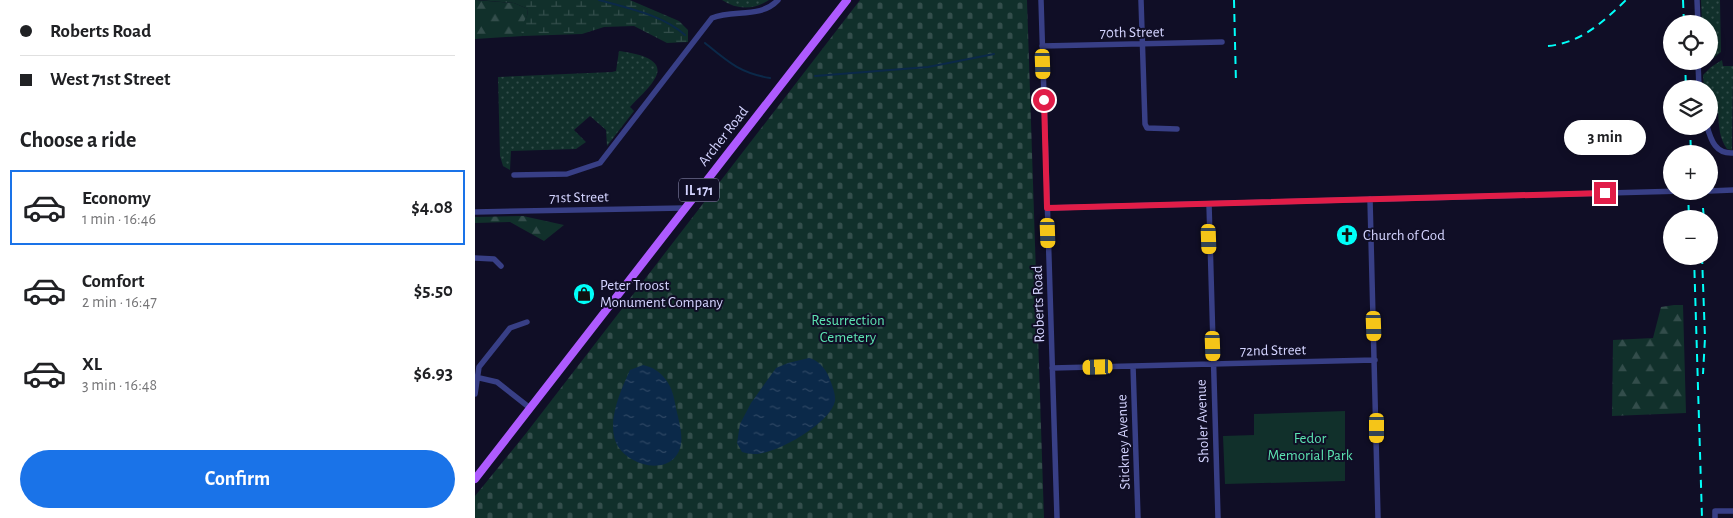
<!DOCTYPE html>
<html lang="en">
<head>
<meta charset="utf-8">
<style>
	:root { --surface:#fff; --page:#f6f6f6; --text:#202124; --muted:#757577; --line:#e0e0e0; --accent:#1a73e8 }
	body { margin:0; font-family:"Alegreya Sans",sans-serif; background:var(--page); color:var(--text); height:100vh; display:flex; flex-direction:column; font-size:19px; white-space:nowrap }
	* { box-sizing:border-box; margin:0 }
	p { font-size:16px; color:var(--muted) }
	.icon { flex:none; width:28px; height:28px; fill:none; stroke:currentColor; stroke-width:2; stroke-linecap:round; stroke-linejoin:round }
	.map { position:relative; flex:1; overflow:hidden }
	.drawer { display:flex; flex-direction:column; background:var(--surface); width:475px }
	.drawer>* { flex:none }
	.banner { display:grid; align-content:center; height:110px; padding:0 20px; background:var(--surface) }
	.buttons { position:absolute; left:1188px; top:15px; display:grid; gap:10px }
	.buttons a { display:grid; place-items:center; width:55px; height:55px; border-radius:50%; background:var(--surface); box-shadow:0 2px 8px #0003; font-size:25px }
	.end { position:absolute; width:22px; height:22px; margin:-11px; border:6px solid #e11d48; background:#fff; box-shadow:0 0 0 2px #fff }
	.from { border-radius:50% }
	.bubble { position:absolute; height:35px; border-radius:18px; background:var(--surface); box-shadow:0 2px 8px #0003; font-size:16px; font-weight:600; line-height:35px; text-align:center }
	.car { position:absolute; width:15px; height:30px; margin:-15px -8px; border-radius:6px; box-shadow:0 0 4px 1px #0007; background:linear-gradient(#f5c518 24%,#345 0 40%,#f5c518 0 76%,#345 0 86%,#f5c518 0) }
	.banner b { display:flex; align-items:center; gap:18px; height:48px; font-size:19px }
	.banner b+b { border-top:1px solid var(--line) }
	.banner i { width:12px; height:12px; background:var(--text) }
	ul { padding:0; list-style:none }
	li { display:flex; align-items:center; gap:15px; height:75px; margin:0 10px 8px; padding:0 10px; border:2px solid transparent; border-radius:0px }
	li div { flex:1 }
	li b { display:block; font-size:19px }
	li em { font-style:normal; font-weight:600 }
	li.selected { border-color:var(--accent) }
	li>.icon { width:45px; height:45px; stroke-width:1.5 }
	h2 { padding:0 20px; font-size:22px; line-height:60px }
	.action { display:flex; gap:10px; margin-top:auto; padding:10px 20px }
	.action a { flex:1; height:58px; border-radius:30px; background:var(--accent); color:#fff; font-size:20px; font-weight:600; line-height:58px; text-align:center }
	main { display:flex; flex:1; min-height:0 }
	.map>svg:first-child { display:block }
	.grass { fill:url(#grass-dots) }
	.forest { fill:url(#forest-firs) }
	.wetland { fill:url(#wetland-marsh) }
	.cemetery { fill:url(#cemetery-stones) }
	.park { fill:#11302b }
	.water { fill:url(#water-ripples) }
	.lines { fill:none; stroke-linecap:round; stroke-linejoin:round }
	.stream { stroke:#0b2949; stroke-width:2 }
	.minor { stroke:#383f86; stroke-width:5.5 }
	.major { stroke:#ae5bff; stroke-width:8 }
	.rail { stroke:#00fff9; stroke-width:2; stroke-dasharray:8 6; stroke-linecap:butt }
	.route { stroke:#e11d48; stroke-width:6 }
	.labels { text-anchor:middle; stroke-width:4; stroke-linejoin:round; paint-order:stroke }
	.shield { fill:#100e26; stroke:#9999be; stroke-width:1 }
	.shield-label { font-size:14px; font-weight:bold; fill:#d4d4ff }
	.street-label { font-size:15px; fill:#d4d4ff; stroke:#100e26 }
	.poi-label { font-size:15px; fill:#d4d4ff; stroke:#100e26; text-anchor:start }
	.park-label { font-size:15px; fill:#5ce3b1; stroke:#100e26 }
</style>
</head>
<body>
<main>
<section class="drawer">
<div class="banner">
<b><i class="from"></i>Roberts Road</b>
<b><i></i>West 71st Street</b>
</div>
<h2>Choose a ride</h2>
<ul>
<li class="selected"><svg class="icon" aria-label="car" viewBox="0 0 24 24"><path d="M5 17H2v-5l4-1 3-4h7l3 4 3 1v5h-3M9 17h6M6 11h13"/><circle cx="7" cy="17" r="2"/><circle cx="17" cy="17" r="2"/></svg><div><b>Economy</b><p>1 min · 16:46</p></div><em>$4.08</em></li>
<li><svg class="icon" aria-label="car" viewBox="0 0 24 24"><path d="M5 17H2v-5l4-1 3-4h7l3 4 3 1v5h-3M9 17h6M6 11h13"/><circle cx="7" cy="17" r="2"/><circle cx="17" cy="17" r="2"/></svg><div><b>Comfort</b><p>2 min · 16:47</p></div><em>$5.50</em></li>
<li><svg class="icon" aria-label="car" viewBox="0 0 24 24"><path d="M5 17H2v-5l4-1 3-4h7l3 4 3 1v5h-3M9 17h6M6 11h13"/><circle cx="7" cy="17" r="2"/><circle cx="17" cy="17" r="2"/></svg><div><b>XL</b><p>3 min · 16:48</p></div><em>$6.93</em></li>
</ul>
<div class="action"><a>Confirm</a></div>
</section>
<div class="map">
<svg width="1258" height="518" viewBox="0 0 1258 518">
	<defs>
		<pattern id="grass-dots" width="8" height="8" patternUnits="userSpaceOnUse" patternTransform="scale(1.25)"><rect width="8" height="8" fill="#11302b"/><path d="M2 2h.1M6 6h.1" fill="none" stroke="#334d4b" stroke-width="1.8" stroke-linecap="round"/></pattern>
		<pattern id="forest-firs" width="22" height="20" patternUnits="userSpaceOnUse" patternTransform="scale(1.25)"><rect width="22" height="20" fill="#11302b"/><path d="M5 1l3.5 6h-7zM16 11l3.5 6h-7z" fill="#334d4b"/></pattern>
		<pattern id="wetland-marsh" width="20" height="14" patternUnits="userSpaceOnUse" patternTransform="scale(1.25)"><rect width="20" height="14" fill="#11302b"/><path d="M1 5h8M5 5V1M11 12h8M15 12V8" fill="none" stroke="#334d4b"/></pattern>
		<pattern id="cemetery-stones" width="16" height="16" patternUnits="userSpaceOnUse" patternTransform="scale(1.25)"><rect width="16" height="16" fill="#11302b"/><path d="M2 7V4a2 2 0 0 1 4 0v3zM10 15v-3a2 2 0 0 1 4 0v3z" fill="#334d4b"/></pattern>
		<pattern id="water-ripples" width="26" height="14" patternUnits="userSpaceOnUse" patternTransform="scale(1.25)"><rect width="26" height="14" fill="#0b2949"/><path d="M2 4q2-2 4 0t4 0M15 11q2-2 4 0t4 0" fill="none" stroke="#2e4764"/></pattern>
	</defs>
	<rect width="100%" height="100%" fill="#100e26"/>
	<path class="grass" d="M247,0H294C279,10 262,10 247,0Z
		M1226,0H1245L1246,52L1232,63L1229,61H1234V24H1227Z
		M144,51C158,53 194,58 179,80C173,90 162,99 155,107L159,111L132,146L131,130L115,116L99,130L111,142L101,149L36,151L35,170L28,166L25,156L23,77L137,72L141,71Z
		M1247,60L1248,66H1258L1257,150L1252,149C1244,138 1244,126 1243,113H1234V89H1229L1228,75L1236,67Z"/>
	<path class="forest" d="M0,0L39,3L53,9L52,16L46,29L48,36L0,39Z
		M48,216L89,225L69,241L35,222L0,223V217Z
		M1199,305H1208L1211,413L1137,416L1138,340L1178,338L1186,307Z"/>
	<path class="wetland" d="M5,0H155L204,21L213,30V42L192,43L159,26L129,27L107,34L48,36L45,29L52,16L53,9L39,3Z"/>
	<path class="cemetery" d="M385,0H552L569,518H0V496L52,432Z"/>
	<path class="park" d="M870,411V481L750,484L748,436L779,435V414Z"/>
	<path class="water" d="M334,358C343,360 349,367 353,375C356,382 361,394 360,401C356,423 300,455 279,454C275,454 271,453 267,452L262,443L265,424L276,403L301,368L313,363Z
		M168,365C187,369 197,384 200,403C202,415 208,432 206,444C200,479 149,467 140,440C133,418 146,390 155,370Z"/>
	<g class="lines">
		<path class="stream" d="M124,0C152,8 188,15 210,35
			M230,43C253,62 265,73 295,78
			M340,76L453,67L519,54"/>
		<path class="minor" d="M566,0L582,518
			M666,0L670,124L672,128L702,129
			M1222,0L1223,24
			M567,46L747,42
			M1223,61L1224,89
			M1232,126C1236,141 1241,154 1258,153
			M39,175L92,174L125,163L237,18C259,9 285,19 303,0
			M1234,191L1258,190
			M895,199L903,518
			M734,204L743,518
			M572,208L1208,191
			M0,212L209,208
			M0,258L19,259L26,266
			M658,366L663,518
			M577,368L900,360
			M0,377L22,382L55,408
			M0,394L4,367L35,328L52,322
			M1240,518V511H1258"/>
		<path class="major" d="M0,479L372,0"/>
		<path class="rail" d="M759,0L761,84
			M1208,0L1209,24
			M1073,46C1106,43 1128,22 1151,0
			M1210,61L1211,89
			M1215,126L1216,154
			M1213,191L1214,219
			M1228,208L1229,219
			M1219,256L1227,518
			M1227,256L1230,338L1228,374"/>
	</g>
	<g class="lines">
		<path class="route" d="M569,100L572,208L1130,193"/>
	</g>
	<defs>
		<g id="church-disc" transform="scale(1.125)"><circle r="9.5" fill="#00fff9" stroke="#100e26"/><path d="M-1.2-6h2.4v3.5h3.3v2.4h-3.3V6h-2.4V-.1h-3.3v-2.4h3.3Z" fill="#111"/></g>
		<g id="shop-disc" transform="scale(1.125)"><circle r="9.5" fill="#00fff9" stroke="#100e26"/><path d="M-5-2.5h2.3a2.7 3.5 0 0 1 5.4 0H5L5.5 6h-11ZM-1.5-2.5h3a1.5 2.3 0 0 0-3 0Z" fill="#111"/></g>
	</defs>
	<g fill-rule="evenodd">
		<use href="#church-disc" x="872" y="235"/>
		<use href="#shop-disc" x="109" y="294"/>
	</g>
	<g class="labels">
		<rect class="shield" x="204" y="178.5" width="40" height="23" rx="4"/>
		<g class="shield-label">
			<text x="224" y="195">IL 171</text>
		</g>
		<g class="street-label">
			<text transform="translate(657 32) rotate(-1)" y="5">70th Street</text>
			<text transform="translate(248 136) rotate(-52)" y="5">Archer Road</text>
			<text transform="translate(104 197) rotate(-1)" y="5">71st Street</text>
			<text transform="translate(563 304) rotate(-92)" y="5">Roberts Road</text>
			<text transform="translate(798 350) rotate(-1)" y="5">72nd Street</text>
			<text transform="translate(727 421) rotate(-92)" y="5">Sholer Avenue</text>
			<text transform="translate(648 442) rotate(-92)" y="5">Stickney Avenue</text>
		</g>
		<g class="poi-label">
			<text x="888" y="240">Church of God</text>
			<text x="125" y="290">Peter Troost<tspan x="125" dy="17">Monument Company</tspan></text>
		</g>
		<g class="park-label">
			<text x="373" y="325">Resurrection<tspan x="373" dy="17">Cemetery</tspan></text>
			<text x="835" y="443">Fedor<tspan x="835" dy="17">Memorial Park</tspan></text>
		</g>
	</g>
</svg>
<div class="buttons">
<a><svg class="icon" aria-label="locate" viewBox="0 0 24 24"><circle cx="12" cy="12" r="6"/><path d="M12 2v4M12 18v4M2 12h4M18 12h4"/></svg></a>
<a><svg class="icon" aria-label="layers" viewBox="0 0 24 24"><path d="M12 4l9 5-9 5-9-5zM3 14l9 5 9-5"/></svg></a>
<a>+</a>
<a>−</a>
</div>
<i class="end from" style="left:569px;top:100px"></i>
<i class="end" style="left:1130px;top:193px"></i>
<div class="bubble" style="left:1089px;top:120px;width:82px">3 min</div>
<i class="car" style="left:568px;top:64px;rotate:178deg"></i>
<i class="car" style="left:573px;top:233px;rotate:178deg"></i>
<i class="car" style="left:734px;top:239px;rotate:178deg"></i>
<i class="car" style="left:899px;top:326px;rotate:178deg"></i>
<i class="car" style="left:738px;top:346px;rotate:178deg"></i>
<i class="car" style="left:623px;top:367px;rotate:268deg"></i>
<i class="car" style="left:902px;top:428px;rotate:180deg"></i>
</div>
</main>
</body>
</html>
